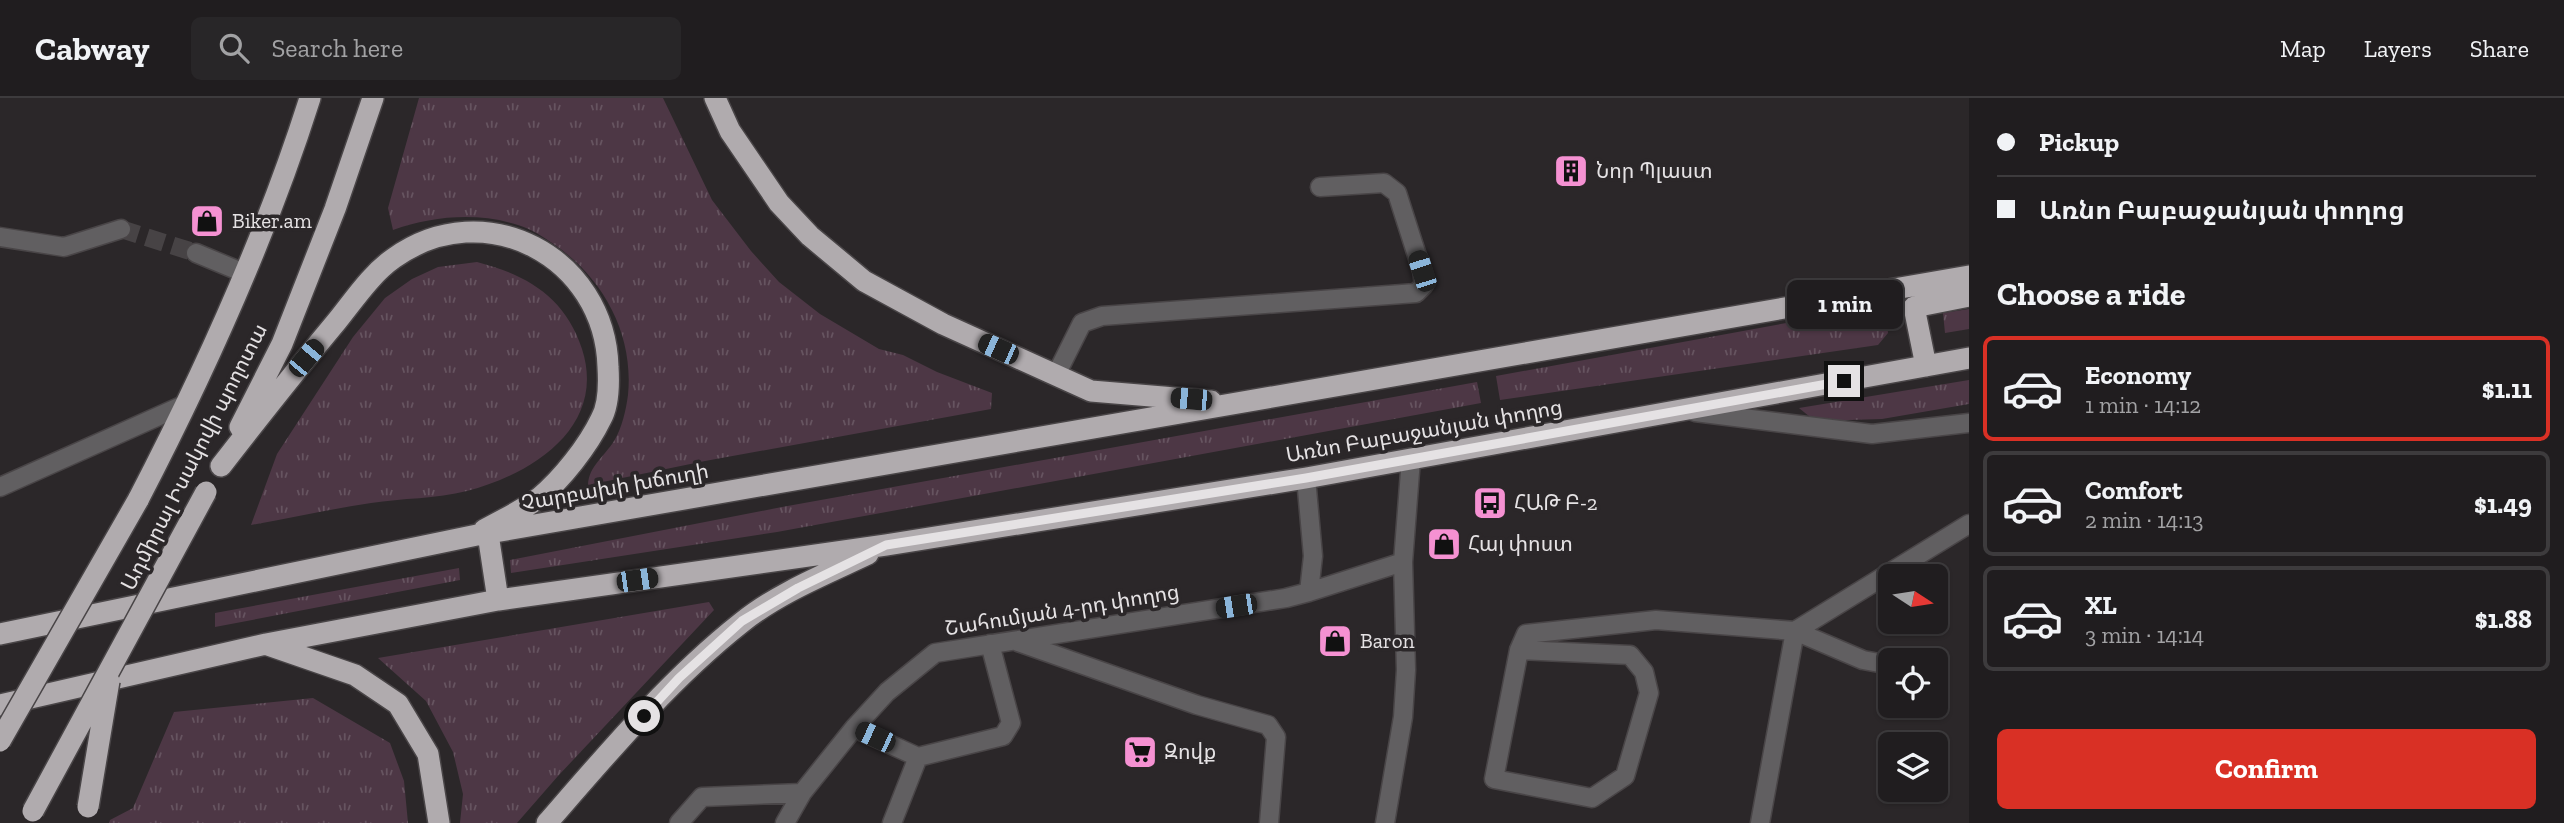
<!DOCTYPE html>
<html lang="en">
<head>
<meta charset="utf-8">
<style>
	:root { --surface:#201d1f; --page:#282628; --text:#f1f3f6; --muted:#a2a2a4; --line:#3d3b3d; --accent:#d93025 }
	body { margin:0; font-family:"Zilla Slab","Noto Sans Armenian",serif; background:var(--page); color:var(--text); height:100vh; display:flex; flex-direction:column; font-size:26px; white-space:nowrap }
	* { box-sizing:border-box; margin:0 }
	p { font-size:23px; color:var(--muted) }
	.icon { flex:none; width:38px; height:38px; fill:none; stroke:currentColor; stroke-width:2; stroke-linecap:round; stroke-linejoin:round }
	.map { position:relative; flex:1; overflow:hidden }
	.sheet { display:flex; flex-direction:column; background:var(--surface); width:595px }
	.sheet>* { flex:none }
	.top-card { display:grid; align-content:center; height:154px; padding:0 28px; background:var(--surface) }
	.needle { width:46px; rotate:102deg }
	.fabs { position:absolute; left:1878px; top:466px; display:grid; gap:14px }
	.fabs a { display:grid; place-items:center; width:70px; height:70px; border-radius:10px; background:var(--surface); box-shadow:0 2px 5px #0004,0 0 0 2px var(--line); font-size:35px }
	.end { position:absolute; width:32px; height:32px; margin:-16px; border:9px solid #e5e2e4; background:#111; box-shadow:0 0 0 4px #111 }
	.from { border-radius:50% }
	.bubble { position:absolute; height:49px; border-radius:10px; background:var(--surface); box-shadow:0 2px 5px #0004,0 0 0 2px var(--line); font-size:23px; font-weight:800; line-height:49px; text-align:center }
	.car { position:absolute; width:21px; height:42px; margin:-21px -10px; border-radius:9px; box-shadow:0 0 5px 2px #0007; background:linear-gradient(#222 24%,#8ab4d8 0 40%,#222 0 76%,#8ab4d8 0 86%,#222 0) }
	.top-card b { display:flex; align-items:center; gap:24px; height:66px; font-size:26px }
	.top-card b+b { border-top:2px solid var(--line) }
	.top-card i { width:18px; height:18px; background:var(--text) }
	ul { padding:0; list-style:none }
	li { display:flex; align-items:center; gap:21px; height:105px; margin:0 14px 10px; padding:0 14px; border:4px solid var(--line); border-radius:10px }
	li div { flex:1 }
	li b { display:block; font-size:26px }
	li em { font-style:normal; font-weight:800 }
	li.current { border-color:var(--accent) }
	li>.icon { width:63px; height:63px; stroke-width:1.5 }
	h2 { padding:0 28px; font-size:32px; line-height:84px }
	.action { display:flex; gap:14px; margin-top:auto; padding:14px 28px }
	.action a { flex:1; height:80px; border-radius:10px; background:var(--accent); color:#fff; font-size:28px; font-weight:800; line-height:80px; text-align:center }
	header { display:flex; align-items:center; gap:42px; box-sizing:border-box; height:98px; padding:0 35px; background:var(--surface); border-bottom:2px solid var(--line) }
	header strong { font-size:33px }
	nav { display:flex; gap:38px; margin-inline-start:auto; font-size:24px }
	.search { width:490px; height:63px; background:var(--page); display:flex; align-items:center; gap:18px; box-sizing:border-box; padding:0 24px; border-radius:10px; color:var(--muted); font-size:26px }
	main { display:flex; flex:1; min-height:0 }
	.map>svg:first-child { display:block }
	.grass { fill:url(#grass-tufts) }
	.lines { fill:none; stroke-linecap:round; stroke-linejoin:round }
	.minor-tunnel { stroke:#474345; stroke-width:18; stroke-dasharray:18 9; stroke-linecap:butt }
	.minor-casing { stroke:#494547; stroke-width:21 }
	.highway-casing { stroke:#494547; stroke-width:24 }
	.minor { stroke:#615f61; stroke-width:18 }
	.highway { stroke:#b0abae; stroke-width:21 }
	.highway-bridge-casing { stroke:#494547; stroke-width:24; stroke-linecap:butt }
	.highway-bridge { stroke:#b0abae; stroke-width:21 }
	.route { stroke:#e5e2e4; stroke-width:9 }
	.labels { text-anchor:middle; stroke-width:7; stroke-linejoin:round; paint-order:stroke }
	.poi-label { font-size:21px; fill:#e5e2e4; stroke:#2b2729; text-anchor:start }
	.street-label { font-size:21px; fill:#e5e2e4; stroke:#2b2729 }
</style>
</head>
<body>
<header>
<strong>Cabway</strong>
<div class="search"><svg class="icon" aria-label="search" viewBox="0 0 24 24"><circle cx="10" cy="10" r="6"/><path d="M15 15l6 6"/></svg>Search here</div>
<nav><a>Map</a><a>Layers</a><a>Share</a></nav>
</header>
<main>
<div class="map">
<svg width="1969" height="725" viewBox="0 0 1969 725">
	<defs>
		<pattern id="grass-tufts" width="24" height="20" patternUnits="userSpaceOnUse" patternTransform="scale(1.75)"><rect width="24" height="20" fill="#4d3745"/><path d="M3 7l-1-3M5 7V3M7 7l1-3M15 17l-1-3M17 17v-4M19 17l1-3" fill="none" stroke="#665460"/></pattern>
	</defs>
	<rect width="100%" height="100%" fill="#2b2729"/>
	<path class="grass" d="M419,0H663L712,102L751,153L779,184L820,216L879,251L903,257L937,274L992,295L991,311L705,363L588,387C589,368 604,359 614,343C622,330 626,312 628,297C634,237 604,181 555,147C543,139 532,131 518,127C478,114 432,118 393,132L388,110Z
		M477,164C527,177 565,199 582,251C607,329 532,376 467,393C436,401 402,400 371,405C331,411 291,420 251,427L277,356L353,239L385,200L412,181L438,169Z
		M1874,209L1886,215L1888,235L1878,247L1500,302L1496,278Z
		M1969,211V231L1945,235L1943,215Z
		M1969,282V306L1882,321L1815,323L1799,310Z
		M1477,284L1481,305L777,434L511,475L510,462L782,409Z
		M459,470L460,482L215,529V515Z
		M709,504L714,512L558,678L517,725H460L463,696L453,654L426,603L378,560Z
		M313,600L390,645L404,683L408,725H109L110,722L133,710L174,614Z"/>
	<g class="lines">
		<path class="minor-tunnel" d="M121,131L196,155"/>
		<g class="minor-casing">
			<path id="minor" d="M0,139L64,149L121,131
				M196,155L244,175
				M1056,277L1082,225L1102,218L1416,195L1424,187L1422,173L1397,95L1384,85L1320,89
				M1695,314L1872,336L1969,325
				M0,389L188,305
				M1309,494L1403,464
				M1018,544L1197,607L1268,627L1276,639L1269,725
				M1519,552L1630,557L1644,574L1649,595L1625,678L1592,700L1494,681L1519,552L1526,536L1656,522L1795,533L1863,562L1890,567
				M854,630L918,659L1003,638L1011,625L990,546
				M679,725L702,699L802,695
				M785,725L802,695L854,630L887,594L935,555L1286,500L1309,494L1313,458L1306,380
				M892,725L918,659
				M1385,725L1403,619L1406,572L1403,464L1411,361
				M1760,725L1795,533L1969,426"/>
		</g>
		<g class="highway-casing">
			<path id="highway" d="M715,0L730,33L779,105L810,138L864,183L943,226L1091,293L1211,303
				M1926,268L1914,209L1969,198
				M240,329L282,246L335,111L373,0
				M221,368C259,319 297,271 337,223C354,202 371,176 394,160C485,95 605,159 608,269C609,285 609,307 601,321C588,348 562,381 539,400C523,412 502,422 484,432
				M138,402C205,273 266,139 310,0
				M488,436L498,502
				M0,536L477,437L1969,178
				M268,547L355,577L398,606L428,656L439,725
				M0,607L266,546L498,502L886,447L1306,380L1969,260
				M547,725C607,656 670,581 741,525C778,495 826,476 868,456"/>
		</g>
		<use href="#minor" class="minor"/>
		<use href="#highway" class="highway"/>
		<g class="highway-bridge-casing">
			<path id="highway-bridge" d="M0,643L138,402
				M88,709L109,583
				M33,713L206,394"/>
		</g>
		<use href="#highway-bridge" class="highway-bridge"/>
	</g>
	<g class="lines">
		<path class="route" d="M644,618L679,580L742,523L798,490L886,447L1306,380L1844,283"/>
	</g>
	<defs>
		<g id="building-square" transform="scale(1.75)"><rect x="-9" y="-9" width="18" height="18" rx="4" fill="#f591d2" stroke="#2b2729"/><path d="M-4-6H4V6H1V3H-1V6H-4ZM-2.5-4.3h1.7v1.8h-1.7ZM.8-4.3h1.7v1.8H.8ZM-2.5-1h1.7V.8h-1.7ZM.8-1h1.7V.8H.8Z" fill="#111"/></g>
		<g id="shop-square" transform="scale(1.75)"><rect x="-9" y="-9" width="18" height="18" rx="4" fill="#f591d2" stroke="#2b2729"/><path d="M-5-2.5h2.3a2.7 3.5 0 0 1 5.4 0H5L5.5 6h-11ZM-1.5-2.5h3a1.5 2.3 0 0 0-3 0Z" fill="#111"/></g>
		<g id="bus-square" transform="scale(1.75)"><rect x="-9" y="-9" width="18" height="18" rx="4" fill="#f591d2" stroke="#2b2729"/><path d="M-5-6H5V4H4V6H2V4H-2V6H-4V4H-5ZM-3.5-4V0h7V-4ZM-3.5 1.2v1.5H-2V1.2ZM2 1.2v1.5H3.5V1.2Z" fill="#111"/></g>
		<g id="supermarket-square" transform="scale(1.75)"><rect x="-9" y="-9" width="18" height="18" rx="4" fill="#f591d2" stroke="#2b2729"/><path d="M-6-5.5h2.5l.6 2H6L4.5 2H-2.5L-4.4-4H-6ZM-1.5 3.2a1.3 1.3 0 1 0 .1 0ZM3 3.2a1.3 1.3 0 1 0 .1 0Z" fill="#111"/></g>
	</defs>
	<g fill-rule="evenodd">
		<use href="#building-square" x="1571" y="73"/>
		<use href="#shop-square" x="207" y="123"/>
		<use href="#bus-square" x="1490" y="405"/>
		<use href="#shop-square" x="1444" y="446"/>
		<use href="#shop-square" x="1335" y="543"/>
		<use href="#supermarket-square" x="1140" y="654"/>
	</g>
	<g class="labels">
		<g class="poi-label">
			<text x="1596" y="80">Նոր Պլաստ</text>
			<text x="232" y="130">Biker.am</text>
			<text x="1514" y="412">ՀԱԹ Բ-2</text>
			<text x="1468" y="453">Հայ փոստ</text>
			<text x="1360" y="550">Baron</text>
			<text x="1164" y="661">Զովք</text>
		</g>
		<g class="street-label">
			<text transform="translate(1424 333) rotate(-10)" y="7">Առնո Բաբաջանյան փողոց</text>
			<text transform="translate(194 359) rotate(-63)" y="7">Ադմիրալ Իսակովի պողոտա</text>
			<text transform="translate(615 389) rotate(-10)" y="7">Չարբախի խճուղի</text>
			<text transform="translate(1062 512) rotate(-9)" y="7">Շահումյան 4-րդ փողոց</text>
		</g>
	</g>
</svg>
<div class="fabs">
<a><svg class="needle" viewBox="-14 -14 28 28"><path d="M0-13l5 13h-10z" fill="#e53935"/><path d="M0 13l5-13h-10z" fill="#a2a2a4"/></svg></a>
<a><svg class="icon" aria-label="locate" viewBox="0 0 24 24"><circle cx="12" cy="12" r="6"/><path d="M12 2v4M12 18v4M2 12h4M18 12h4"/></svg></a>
<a><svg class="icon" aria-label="layers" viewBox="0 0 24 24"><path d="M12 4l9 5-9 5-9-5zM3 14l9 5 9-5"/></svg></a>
</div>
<i class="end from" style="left:644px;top:618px"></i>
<i class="end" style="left:1844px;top:283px"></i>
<div class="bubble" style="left:1787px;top:182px;width:116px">1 min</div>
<i class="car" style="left:1422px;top:173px;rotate:342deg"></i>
<i class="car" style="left:998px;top:251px;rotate:294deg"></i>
<i class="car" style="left:306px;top:260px;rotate:40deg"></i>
<i class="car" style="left:1191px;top:301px;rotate:275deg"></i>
<i class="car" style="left:637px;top:482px;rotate:82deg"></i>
<i class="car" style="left:1236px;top:508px;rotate:261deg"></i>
<i class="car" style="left:875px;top:639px;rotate:295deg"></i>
</div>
<section class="sheet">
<div class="top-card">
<b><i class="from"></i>Pickup</b>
<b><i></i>Առնո Բաբաջանյան փողոց</b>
</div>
<h2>Choose a ride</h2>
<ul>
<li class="current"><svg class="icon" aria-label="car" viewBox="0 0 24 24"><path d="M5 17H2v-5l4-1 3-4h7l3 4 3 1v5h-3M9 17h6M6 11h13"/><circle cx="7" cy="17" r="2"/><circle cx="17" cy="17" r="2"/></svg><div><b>Economy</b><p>1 min · 14:12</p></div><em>$1.11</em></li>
<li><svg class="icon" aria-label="car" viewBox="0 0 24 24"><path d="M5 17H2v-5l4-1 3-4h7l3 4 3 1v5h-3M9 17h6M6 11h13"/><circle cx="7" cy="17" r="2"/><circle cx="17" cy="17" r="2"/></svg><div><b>Comfort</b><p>2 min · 14:13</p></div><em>$1.49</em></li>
<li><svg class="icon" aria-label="car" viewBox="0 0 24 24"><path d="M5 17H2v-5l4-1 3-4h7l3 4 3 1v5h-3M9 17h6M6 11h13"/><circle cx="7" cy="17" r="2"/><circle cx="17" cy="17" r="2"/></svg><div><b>XL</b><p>3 min · 14:14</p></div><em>$1.88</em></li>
</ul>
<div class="action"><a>Confirm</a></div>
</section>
</main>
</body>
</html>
